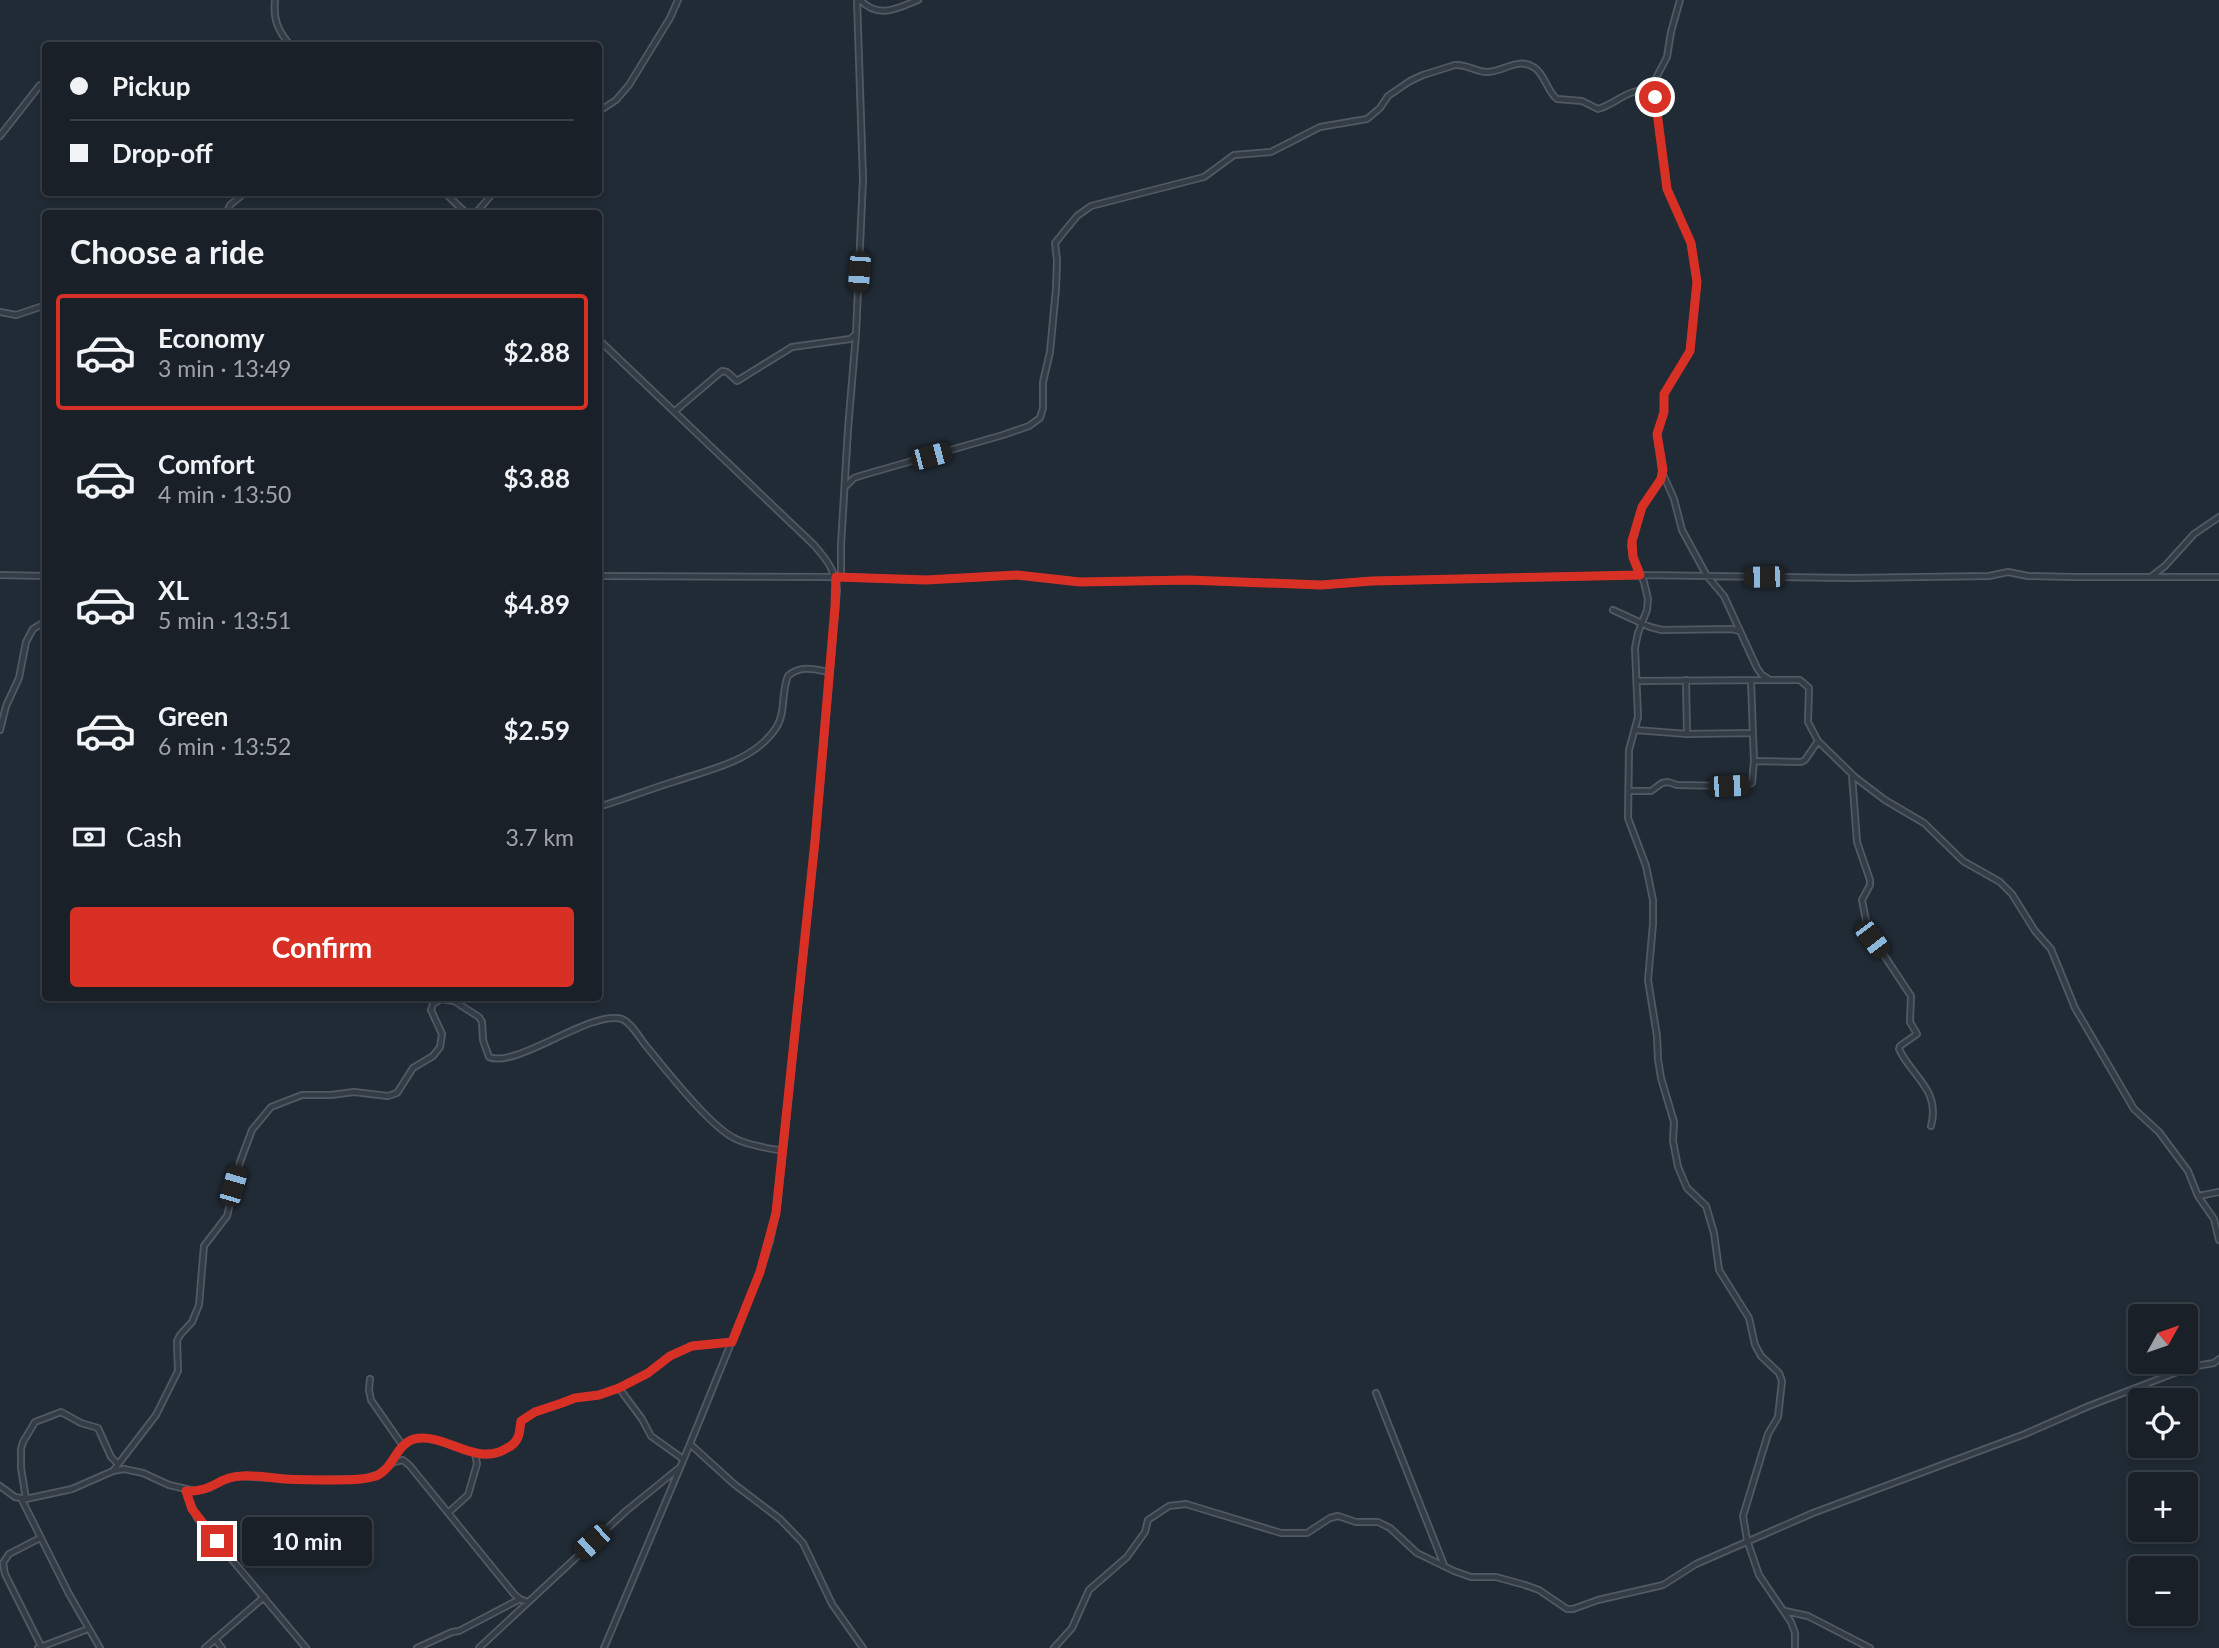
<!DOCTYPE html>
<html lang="en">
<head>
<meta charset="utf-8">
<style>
	:root { --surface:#192028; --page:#222830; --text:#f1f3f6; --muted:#9fa3a8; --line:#373e45; --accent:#d93025 }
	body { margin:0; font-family:Lato,sans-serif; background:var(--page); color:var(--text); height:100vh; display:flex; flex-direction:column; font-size:26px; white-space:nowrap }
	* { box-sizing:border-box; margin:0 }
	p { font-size:23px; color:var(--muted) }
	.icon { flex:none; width:38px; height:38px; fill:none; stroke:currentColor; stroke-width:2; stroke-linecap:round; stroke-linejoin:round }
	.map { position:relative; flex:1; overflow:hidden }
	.panel { position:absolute; left:42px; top:210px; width:560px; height:791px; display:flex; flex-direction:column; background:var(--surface); border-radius:7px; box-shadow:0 4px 10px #0003,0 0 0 2px var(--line) }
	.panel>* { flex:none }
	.top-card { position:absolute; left:42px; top:42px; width:560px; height:154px; border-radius:7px; box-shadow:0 4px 10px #0003,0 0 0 2px var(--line); display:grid; align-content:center; height:154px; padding:0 28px; background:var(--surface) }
	.needle { width:46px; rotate:50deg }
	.tools { position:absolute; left:2128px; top:1304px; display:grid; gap:14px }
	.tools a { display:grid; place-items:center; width:70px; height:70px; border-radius:7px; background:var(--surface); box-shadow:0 4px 10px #0003,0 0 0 2px var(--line); font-size:35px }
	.end { position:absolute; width:32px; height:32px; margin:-16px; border:9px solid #d93025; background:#fff; box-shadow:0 0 0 4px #fff }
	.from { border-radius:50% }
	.bubble { position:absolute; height:49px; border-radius:7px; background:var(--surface); box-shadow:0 4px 10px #0003,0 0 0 2px var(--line); font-size:23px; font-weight:700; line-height:49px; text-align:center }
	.car { position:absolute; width:21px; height:42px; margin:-21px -10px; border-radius:9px; box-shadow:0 0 5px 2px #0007; background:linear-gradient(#222 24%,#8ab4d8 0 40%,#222 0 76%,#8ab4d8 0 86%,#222 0) }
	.top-card b { display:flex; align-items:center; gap:24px; height:66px; font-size:26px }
	.top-card b+b { border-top:2px solid var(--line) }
	.top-card i { width:18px; height:18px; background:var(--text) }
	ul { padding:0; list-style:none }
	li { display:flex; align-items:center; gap:21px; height:116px; margin:0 14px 10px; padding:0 14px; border:4px solid transparent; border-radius:7px }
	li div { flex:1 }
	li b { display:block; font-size:26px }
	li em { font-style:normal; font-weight:700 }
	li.selected { border-color:var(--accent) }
	li>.icon { width:63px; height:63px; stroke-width:1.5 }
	h2 { padding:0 28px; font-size:32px; line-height:84px }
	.pay { display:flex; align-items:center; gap:18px; height:77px; padding:0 28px; font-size:26px }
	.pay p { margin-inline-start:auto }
	.button { display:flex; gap:14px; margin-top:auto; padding:14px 28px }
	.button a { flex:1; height:80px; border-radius:7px; background:var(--accent); color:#fff; font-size:28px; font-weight:700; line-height:80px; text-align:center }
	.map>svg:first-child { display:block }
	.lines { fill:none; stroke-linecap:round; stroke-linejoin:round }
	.minor-casing { stroke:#515a64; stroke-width:8 }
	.minor { stroke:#343c46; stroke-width:4.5 }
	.route { stroke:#d93025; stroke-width:9 }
</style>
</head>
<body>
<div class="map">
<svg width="2219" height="1648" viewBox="0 0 2219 1648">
	<rect width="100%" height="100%" fill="#212b35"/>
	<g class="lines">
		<g class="minor-casing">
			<path id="minor" d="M275,0C273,20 278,31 291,46
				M860,0C879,19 896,9 918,0
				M1680,0L1671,32L1667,57L1655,80L1654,90L1667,189L1691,243L1697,282L1690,351L1664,394V412L1657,434L1662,472L1674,499L1682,530L1707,576L1724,596L1757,668L1762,675L1770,680H1800L1809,688L1808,722L1818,741L1856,778L1885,800L1924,823L1963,861L2000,882L2012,894L2035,931L2051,949L2075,1008L2134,1109L2159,1132L2188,1171L2198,1196L2214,1219L2219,1240
				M598,112L616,100L629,85L670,18L678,0
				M0,136L40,85L46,86
				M444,192L467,214
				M226,214L230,205L246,192
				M475,214L494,192
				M0,312L16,315L46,305
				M598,339L814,545C827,560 835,570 837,590L815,841L783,1151L776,1213L770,1241L760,1272L690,1444L604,1648
				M675,411L722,371L727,372L737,381L792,347L850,339L855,335
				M1662,472L1660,481L1642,507L1631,546L1633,557L1644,582L1648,599L1647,610L1638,633L1635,648L1638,717L1629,750L1628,818L1646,866L1653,900V924L1648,980L1657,1036L1658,1059L1661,1078L1674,1122L1673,1141L1678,1167L1687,1188L1706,1206L1714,1233L1719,1270L1749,1318L1755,1345L1761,1356L1779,1373L1782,1381L1778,1417L1768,1434L1743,1516L1747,1540L1759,1575L1791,1622L1795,1633V1648
				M845,487L854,478L863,475L1003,435L1029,426L1040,418L1043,408V382L1050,352L1056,289L1057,260L1055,243L1077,216L1091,206L1204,177L1234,155L1271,152L1320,127L1367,119L1380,108L1388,96L1410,81L1423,75L1455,65C1467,64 1476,72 1487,72C1503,72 1519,56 1535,68C1545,75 1547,91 1557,99L1582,101L1598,109C1609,106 1616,100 1626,95C1637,89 1641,93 1653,83
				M0,575L46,576
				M598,576L841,577L926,580L1017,575L1080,582L1188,580L1321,585L1372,581L1640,575L1851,578L1989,576L2008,572L2028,576L2072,577H2219
				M2152,576L2165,566L2194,534L2219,517
				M841,577V545L848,429L856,334L863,179L857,0
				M1613,610L1650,627L1662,630L1732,629L1739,631
				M1686,680L1687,734
				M1637,681L1769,680
				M0,730L6,706L19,678L26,642L33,629L46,621
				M1635,730L1687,734L1753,733
				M1754,761L1801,762L1805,760L1818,741
				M1852,775L1857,842L1870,880V885L1862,900L1868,931L1911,996L1910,1022L1917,1034L1900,1046L1899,1049C1912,1077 1941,1090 1931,1126
				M1629,791H1651L1662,783L1668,782L1677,785L1729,786L1746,785L1752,783L1754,761L1751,681
				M598,807C625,799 650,789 676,781C711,769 754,761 776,728C786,713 781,692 788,676C800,665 814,669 829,672
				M433,1004L441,999L454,1001L479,1017L482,1022L483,1040L489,1057C516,1069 592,1009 622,1019C632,1023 640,1039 647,1047C666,1070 711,1128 736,1139C750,1146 768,1148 783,1151
				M2199,1196L2219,1192
				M370,1379L369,1390L371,1400L403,1446
				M619,1388L642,1419L651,1436L683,1459
				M1376,1393L1444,1565
				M690,1444L734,1484L780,1519L803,1543L832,1604L863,1648
				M392,1462C397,1454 401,1445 410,1441C439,1427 474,1469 506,1449C511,1446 516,1442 518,1438C521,1433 520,1426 521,1421L535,1412L562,1403L575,1398L599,1395L619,1388L648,1373L670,1356L692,1346L732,1342
				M113,1471L156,1415L178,1371L177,1341L180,1335L192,1322L199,1305L204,1246L227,1216L240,1162L252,1130L271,1107L302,1095H331L354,1092L388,1096L397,1093L413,1068L433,1056L440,1047L442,1034L431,1010L435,998
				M0,1486L15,1497L26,1499L72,1489L113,1471L124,1469L143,1473L169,1485L195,1491L209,1488L224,1480L238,1476L305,1480L363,1479L379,1474L394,1462L403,1460L410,1466L514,1594L520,1599L527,1602
				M186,1491L189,1500L197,1518L306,1648
				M26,1499L21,1468V1449L23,1442L35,1422L61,1412L81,1423L98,1428L111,1457L118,1464
				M22,1500L69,1594L100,1648
				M448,1513L468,1495L477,1464L475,1453
				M40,1538L9,1554L3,1563L5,1574L42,1648
				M1785,1611L1808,1616L1870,1648
				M215,1639L222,1648
				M38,1648L88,1629
				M205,1648L264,1597
				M417,1648L452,1632L459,1631L520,1599
				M479,1648L626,1511L679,1468
				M1054,1648L1072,1628L1089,1590L1127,1557L1145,1532L1148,1520L1169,1506L1186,1504L1281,1533H1307L1330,1518L1338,1516L1356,1522H1378L1390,1528L1417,1553L1454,1571L1471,1577H1496L1525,1585L1539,1590L1567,1609H1573L1598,1600L1663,1585L1696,1564L1813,1513L2025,1434L2089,1406L2190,1367L2214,1363L2219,1359"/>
		</g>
		<use href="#minor" class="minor"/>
	</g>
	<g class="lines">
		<path class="route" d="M217,1541L192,1509L186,1491C211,1493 220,1476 242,1476C256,1475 271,1478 285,1479C303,1480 321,1480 339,1480C351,1480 364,1480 376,1476C394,1468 396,1444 414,1439C446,1432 476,1468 507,1448C512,1446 516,1442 518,1437C520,1432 520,1426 521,1421L535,1412L562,1403L575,1398L599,1395L619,1388L648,1373L670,1356L692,1346L732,1342L760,1272L776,1213L815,841L835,607L836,577L926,580L1017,575L1080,582L1188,580L1321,585L1372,581L1640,575L1633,557L1632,541L1642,507L1661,479L1663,470L1657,434L1664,412V394L1690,351L1697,282L1691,243L1667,189L1655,97"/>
	</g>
</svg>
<div class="tools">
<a><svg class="needle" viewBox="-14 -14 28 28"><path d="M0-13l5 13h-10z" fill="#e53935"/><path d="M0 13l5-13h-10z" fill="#9fa3a8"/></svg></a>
<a><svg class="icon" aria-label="locate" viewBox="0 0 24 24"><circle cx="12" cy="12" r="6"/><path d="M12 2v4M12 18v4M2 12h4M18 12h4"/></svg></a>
<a>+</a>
<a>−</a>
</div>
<i class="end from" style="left:1655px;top:97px"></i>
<i class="end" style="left:217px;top:1541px"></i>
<div class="bubble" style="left:242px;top:1517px;width:130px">10 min</div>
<i class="car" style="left:859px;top:272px;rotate:184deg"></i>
<i class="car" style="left:931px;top:456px;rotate:75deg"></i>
<i class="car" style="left:1764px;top:577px;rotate:269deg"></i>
<i class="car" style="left:1729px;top:786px;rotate:88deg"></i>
<i class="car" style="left:1872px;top:939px;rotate:143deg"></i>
<i class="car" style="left:233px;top:1186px;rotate:16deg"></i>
<i class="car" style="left:592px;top:1542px;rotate:228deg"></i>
<div class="top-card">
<b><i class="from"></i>Pickup</b>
<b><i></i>Drop-off</b>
</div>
<section class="panel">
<h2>Choose a ride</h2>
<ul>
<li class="selected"><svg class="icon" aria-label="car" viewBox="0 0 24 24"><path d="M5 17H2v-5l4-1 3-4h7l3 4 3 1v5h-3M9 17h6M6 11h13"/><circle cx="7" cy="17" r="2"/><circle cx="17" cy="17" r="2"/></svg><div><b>Economy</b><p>3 min · 13:49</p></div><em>$2.88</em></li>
<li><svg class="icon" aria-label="car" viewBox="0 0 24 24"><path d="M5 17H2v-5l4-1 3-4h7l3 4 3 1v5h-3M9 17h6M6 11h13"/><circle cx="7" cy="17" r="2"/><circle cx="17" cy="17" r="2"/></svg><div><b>Comfort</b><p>4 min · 13:50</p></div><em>$3.88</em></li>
<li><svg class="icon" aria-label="car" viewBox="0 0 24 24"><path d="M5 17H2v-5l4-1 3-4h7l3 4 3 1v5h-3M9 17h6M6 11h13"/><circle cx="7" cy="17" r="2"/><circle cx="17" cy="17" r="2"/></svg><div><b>XL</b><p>5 min · 13:51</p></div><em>$4.89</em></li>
<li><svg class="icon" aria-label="car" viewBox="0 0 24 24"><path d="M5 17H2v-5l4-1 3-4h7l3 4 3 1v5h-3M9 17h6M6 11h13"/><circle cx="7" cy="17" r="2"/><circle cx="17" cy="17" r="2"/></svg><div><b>Green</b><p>6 min · 13:52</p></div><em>$2.59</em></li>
</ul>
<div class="pay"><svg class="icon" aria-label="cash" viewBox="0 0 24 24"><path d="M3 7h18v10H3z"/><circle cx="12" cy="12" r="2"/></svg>Cash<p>3.7 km</p></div>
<div class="button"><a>Confirm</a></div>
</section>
</div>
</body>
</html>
